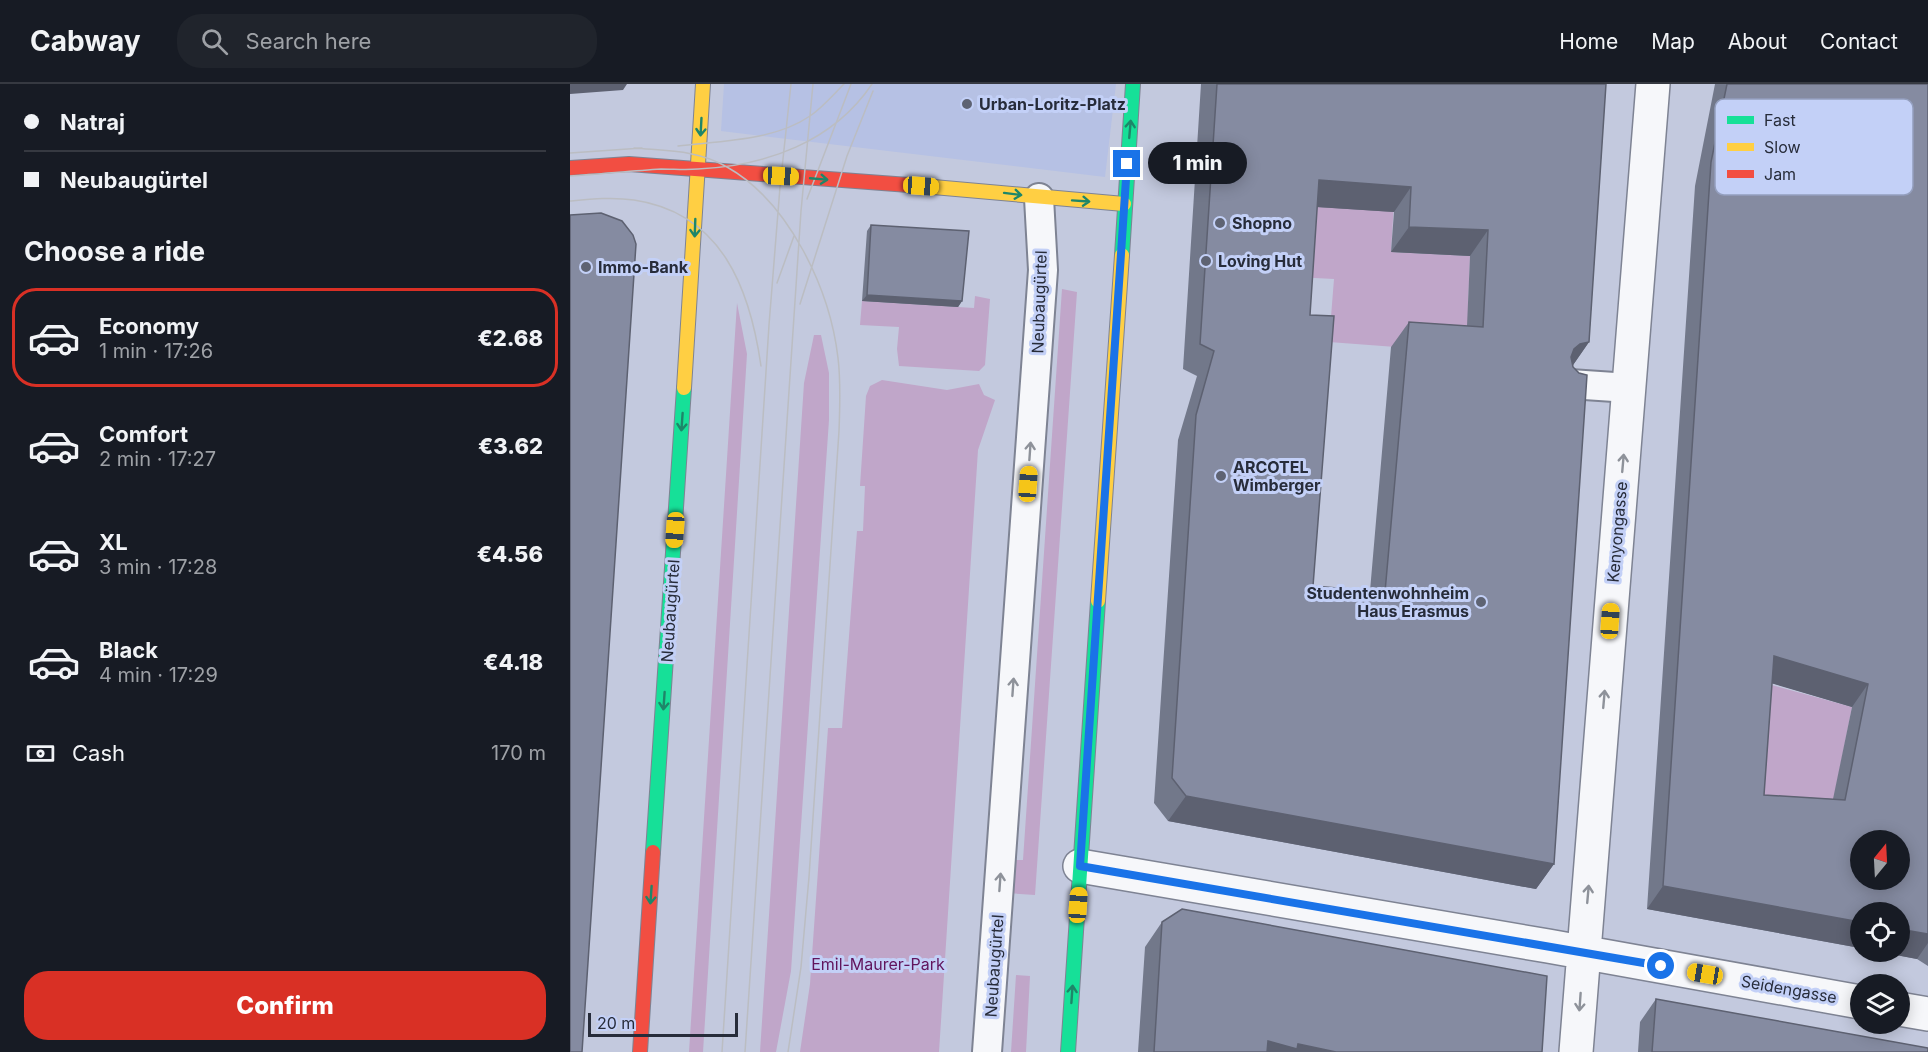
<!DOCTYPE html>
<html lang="en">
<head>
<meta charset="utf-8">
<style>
	:root { --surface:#171b24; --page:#20242c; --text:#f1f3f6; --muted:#9ea1a6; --line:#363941; --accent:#d93025 }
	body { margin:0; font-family:Inter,sans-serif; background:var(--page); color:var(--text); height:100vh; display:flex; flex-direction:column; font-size:22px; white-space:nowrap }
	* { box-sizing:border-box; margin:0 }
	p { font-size:20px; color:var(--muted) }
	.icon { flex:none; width:33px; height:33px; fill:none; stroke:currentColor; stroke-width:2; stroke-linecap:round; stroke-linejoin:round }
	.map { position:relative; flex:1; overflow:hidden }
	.details { display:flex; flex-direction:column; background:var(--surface); width:570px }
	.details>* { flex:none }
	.guide { display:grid; align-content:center; height:132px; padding:0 24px; background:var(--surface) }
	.needle { width:39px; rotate:18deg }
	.buttons { position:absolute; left:1280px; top:746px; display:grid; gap:12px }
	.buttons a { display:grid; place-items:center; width:60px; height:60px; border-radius:50%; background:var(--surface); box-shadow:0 3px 15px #0003; font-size:30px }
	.scale { position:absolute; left:18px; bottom:15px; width:150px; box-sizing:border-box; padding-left:6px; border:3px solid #272c3a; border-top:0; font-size:16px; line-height:21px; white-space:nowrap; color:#272c3a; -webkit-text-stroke:4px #c3d0f7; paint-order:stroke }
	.end { position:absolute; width:27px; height:27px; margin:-14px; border:8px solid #1a73e8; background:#fff; box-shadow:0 0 0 3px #fff }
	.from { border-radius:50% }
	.bubble { position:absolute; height:42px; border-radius:21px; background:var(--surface); box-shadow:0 3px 15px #0003; font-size:20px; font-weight:800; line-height:42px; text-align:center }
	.car { position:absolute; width:18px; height:36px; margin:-18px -9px; border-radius:8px; box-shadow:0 0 4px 2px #0007; background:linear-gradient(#f5c518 24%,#345 0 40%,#f5c518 0 76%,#345 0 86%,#f5c518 0) }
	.guide b { display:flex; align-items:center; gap:21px; height:57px; font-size:22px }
	.guide b+b { border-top:2px solid var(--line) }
	.guide i { width:15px; height:15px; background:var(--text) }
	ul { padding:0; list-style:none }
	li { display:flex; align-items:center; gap:18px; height:99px; margin:0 12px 9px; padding:0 12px; border:3px solid transparent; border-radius:24px }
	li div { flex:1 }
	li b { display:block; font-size:22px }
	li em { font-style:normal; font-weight:800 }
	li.selected { border-color:var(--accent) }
	li>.icon { width:54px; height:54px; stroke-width:1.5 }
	h2 { padding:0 24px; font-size:27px; line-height:72px }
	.pay { display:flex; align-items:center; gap:15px; height:66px; padding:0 24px; font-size:22px }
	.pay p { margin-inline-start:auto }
	.action { display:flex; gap:12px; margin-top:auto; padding:12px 24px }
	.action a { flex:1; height:69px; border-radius:24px; background:var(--accent); color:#fff; font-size:24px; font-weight:800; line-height:69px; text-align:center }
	header { display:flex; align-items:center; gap:36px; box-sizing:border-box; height:84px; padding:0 30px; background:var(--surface); border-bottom:2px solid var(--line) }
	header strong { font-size:28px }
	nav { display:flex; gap:33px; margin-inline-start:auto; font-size:21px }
	.search { width:420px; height:54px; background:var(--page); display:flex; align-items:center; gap:15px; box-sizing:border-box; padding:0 21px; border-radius:24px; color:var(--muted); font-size:22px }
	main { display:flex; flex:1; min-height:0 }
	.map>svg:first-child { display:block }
	.built { fill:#b6c1e4 }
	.green { fill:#c0a6c9 }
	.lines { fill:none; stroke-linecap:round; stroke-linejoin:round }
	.lane-casing { stroke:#7e8393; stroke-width:32 }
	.street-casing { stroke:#7e8393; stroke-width:36 }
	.fast-casing { stroke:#7e8393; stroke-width:16 }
	.slow-casing { stroke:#7e8393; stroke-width:16 }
	.jam-casing { stroke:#7e8393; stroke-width:16 }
	.lane { stroke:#f6f7fa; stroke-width:28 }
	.street { stroke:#f6f7fa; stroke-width:33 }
	.fast { stroke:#16e098; stroke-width:14 }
	.slow { stroke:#ffcf43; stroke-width:14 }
	.jam { stroke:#f24e42; stroke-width:14 }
	.tram { stroke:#bbbdc2; stroke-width:1.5 }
	.wall { fill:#72788a; fill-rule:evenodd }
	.shaded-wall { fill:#5d6171 }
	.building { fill:#858ba1; stroke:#5d6171; stroke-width:1.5; fill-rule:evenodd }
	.oneway { stroke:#1e8669 }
	.oneway2 { stroke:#8e929a }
	.route { stroke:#1a73e8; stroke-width:8 }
	.poi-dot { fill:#5e6373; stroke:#c3d0f7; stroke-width:2 }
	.labels { text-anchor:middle; stroke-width:6; stroke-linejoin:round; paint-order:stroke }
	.poi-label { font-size:16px; font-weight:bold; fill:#272c3a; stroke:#c3d0f7; text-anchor:start }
	.street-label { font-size:16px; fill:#272c3a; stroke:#c3d0f7 }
	.park-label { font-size:16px; fill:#61145d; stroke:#c3d0f7 }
	.key { fill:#c3d0f7; stroke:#949fbe; stroke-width:1.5 }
	.key-label { font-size:16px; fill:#272c3a }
</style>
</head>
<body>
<header>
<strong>Cabway</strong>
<div class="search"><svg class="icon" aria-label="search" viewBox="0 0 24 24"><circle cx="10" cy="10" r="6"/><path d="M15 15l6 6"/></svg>Search here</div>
<nav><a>Home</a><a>Map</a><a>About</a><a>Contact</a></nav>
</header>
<main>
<section class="details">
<div class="guide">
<b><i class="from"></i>Natraj</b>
<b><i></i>Neubaugürtel</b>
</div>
<h2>Choose a ride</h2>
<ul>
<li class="selected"><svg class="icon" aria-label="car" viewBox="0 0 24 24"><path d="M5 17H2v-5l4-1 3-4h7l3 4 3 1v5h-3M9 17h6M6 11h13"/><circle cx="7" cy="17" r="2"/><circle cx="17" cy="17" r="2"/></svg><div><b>Economy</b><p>1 min · 17:26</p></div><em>€2.68</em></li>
<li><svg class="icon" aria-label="car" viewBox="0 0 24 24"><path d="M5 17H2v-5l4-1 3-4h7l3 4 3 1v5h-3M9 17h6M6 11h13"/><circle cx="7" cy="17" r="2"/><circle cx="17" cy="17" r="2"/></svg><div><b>Comfort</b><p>2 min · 17:27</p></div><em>€3.62</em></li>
<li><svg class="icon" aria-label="car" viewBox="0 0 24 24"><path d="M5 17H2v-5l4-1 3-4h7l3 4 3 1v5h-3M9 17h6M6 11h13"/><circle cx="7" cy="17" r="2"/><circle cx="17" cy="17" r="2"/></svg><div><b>XL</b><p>3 min · 17:28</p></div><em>€4.56</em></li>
<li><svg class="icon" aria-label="car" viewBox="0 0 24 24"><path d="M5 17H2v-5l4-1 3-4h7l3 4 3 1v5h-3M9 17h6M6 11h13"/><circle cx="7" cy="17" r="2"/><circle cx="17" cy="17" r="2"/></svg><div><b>Black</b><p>4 min · 17:29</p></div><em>€4.18</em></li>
</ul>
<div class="pay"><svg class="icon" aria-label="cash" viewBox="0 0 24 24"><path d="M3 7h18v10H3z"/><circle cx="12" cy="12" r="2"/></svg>Cash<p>170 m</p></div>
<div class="action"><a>Confirm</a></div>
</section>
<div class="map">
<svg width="1358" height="968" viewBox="0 0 1358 968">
	<rect width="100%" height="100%" fill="#c3c9de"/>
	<path class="built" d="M154,0H546L535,93L151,47Z"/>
	<path class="green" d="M824,118L821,168L900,172L898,222L906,269L759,258L764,195L726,193L727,121L771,124Z
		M492,205L507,208L465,811L437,809L439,776H453Z
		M405,212L420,215L415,281L409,287L329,282L327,265L329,243L290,241L292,217L404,224Z
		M167,219L177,270L133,968H119Z
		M244,251H251L259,289V336L221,887L206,968H190L234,299Z
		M312,296L377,306L409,300L414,311L425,316L408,366L369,968H230L240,900L258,644H272L287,447H293L295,402H290L296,312L300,302Z
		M1187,597L1282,623L1254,764L1178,734Z
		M446,891L460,892L456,968H441Z"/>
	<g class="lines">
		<g class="lane-casing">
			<path id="lane" d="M1000,300L1059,304
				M417,968L471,214L473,186L469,114"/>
		</g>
		<g class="street-casing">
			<path id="street" d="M510,782L978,862L1290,918
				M1329,925L1358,930
				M1006,968L1083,0"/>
		</g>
		<g class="fast-casing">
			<path id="fast" d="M552,171L563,0
				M83,768L114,304
				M498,968L528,517"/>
		</g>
		<g class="slow-casing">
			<path id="slow" d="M352,102L554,120
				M114,304L133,0
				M528,517L552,171"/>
		</g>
		<g class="jam-casing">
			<path id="jam" d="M0,84L59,80L352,102
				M70,968L83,768"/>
		</g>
		<use href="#lane" class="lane"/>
		<use href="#street" class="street"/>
		<use href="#fast" class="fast"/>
		<use href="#slow" class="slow"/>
		<use href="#jam" class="jam"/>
		<path class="tram" d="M108,62C149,57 204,57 240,32C252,24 263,11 274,0
			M64,64C96,67 129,66 157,83C219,118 260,205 268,274C271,298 270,322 269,347L239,793L231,883L218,968
			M0,69L72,64
			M0,92C30,90 61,87 91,85C104,85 116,86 128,85C196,82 263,58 302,0
			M237,115L281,0
			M0,117C22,115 43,113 64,116C152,129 180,205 191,282
			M207,199L224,152
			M230,220L277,72L303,7
			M152,968L199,241L210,103L221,0
			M175,968L231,127L243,0"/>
	</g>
	<path class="wall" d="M631,0H1036L1019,258L1003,281L984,780L966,805L598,737L584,719L608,356L627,292L613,285ZM747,123L824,128L821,168L900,172L897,242L839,238L821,263L800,507L743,502L740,231Z
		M1145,0H1358V882L1347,875L1305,867H1329L1290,828V864L1077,825L1125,102ZM1202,599L1282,623L1263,715L1194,711Z
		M301,141L392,217L388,223L292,217L297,147Z
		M592,838L972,968H568L575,863Z
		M1086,915L1358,968H1068L1070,938Z"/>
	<path class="shaded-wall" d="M0,0H57L53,6L0,10Z
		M749,96L841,103L824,128L731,122Z
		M839,143L918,146L900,172L821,168Z
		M297,211L392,217L388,223L292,217Z
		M1019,258L1001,284L992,286L1004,265L1010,260Z
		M1204,572L1298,600L1282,623L1187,595Z
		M616,712L984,780L966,805L598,737Z
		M1093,802L1290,838V864L1077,825Z
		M1329,845L1358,850V859L1347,875L1305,867H1329Z
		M698,957L728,960L766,968H690Z"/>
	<path class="building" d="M647,0H1036L1019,258L1010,260L1004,265L1001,273L1003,283L1009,289L1017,291L984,780L616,712L602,694L626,331L644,267L630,260ZM749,96L841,103L839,143L918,146L913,243L839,238L815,508L743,502L764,232L740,231Z
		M1157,0H1358V850L1329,845V828H1290V838L1093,802L1141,78ZM1204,572L1298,600L1275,716L1194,711ZM1290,756H1329V795H1290Z
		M31,129L52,137L63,151L66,160L12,968H0V131Z
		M301,141L399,147L392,217L297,211Z
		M612,825L977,892L972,968H766L728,960L727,965L698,957L697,968H584L592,838Z
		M1086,915L1358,964V968H1082Z"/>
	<defs><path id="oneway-shaft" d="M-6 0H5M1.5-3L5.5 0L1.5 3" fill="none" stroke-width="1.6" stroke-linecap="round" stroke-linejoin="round" transform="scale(1.5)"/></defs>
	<g class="oneway">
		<use href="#oneway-shaft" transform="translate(131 43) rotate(93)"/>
		<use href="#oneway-shaft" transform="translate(560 45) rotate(-85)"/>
		<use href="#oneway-shaft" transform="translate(249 95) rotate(5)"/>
		<use href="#oneway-shaft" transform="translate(443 110) rotate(7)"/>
		<use href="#oneway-shaft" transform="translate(511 117) rotate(4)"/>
		<use href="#oneway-shaft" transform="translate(125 144) rotate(92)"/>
		<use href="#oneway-shaft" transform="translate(112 338) rotate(94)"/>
		<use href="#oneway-shaft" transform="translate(94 617) rotate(94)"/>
		<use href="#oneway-shaft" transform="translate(81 811) rotate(94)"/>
		<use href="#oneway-shaft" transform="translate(502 910) rotate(-86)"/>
	</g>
	<g class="oneway2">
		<use href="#oneway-shaft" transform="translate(460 367) rotate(-86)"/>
		<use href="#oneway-shaft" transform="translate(1053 379) rotate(-85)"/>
		<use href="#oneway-shaft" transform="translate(443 603) rotate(-86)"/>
		<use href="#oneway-shaft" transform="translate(1034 615) rotate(-85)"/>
		<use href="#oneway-shaft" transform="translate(430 798) rotate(-86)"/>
		<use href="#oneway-shaft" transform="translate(1018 810) rotate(-85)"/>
		<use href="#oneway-shaft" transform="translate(1010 918) rotate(94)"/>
	</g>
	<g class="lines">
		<path class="route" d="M557,80L510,782L1091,882"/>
	</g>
	<g class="poi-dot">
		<circle cx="397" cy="20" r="6"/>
		<circle cx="650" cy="139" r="6"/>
		<circle cx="636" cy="177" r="6"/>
		<circle cx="16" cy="183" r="6"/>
		<circle cx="651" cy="392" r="6"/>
		<circle cx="911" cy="518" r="6"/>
	</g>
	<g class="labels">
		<g class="poi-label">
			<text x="409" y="26">Urban-Loritz-Platz</text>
			<text x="662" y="145">Shopno</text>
			<text x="648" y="183">Loving Hut</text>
			<text x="28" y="189">Immo-Bank</text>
			<text x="663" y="389">ARCOTEL<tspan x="663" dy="18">Wimberger</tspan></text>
			<text x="899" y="515" text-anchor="end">Studentenwohnheim<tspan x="899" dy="18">Haus Erasmus</tspan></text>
		</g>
		<g class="street-label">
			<text transform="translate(469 218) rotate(-88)" y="6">Neubaugürtel</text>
			<text transform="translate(1047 448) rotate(-85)" y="6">Kenyongasse</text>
			<text transform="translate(100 527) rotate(-86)" y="6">Neubaugürtel</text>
			<text transform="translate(424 882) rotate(-86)" y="6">Neubaugürtel</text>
			<text transform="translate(1219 905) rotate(10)" y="6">Seidengasse</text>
		</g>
		<g class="park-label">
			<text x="308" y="886">Emil-Maurer-Park</text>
		</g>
	</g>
	<rect x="1145" y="15" width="198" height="96" rx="9" class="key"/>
	<rect x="1157" y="32" width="27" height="8" fill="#16e098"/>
	<rect x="1157" y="59" width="27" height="8" fill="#ffcf43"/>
	<rect x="1157" y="86" width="27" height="8" fill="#f24e42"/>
	<g class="key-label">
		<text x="1194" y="42">Fast</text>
		<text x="1194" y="69">Slow</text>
		<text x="1194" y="96">Jam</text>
	</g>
</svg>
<div class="buttons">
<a><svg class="needle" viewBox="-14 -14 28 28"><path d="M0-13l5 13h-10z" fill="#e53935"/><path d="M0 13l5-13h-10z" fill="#9ea1a6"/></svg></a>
<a><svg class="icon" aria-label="locate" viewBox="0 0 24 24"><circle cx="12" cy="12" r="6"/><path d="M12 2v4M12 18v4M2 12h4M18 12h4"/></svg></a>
<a><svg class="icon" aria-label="layers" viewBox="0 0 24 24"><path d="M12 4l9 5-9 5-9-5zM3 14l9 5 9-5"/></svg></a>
</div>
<div class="scale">20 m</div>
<i class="end from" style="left:1091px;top:882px"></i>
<i class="end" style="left:557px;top:80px"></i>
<div class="bubble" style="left:578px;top:58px;width:99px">1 min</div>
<i class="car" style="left:211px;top:92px;rotate:93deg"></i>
<i class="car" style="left:351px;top:102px;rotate:94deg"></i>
<i class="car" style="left:458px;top:400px;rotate:4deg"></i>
<i class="car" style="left:105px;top:446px;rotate:184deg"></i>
<i class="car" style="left:1040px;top:537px;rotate:4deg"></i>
<i class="car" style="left:508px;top:821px;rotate:4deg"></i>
<i class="car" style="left:1135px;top:890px;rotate:280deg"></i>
</div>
</main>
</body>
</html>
